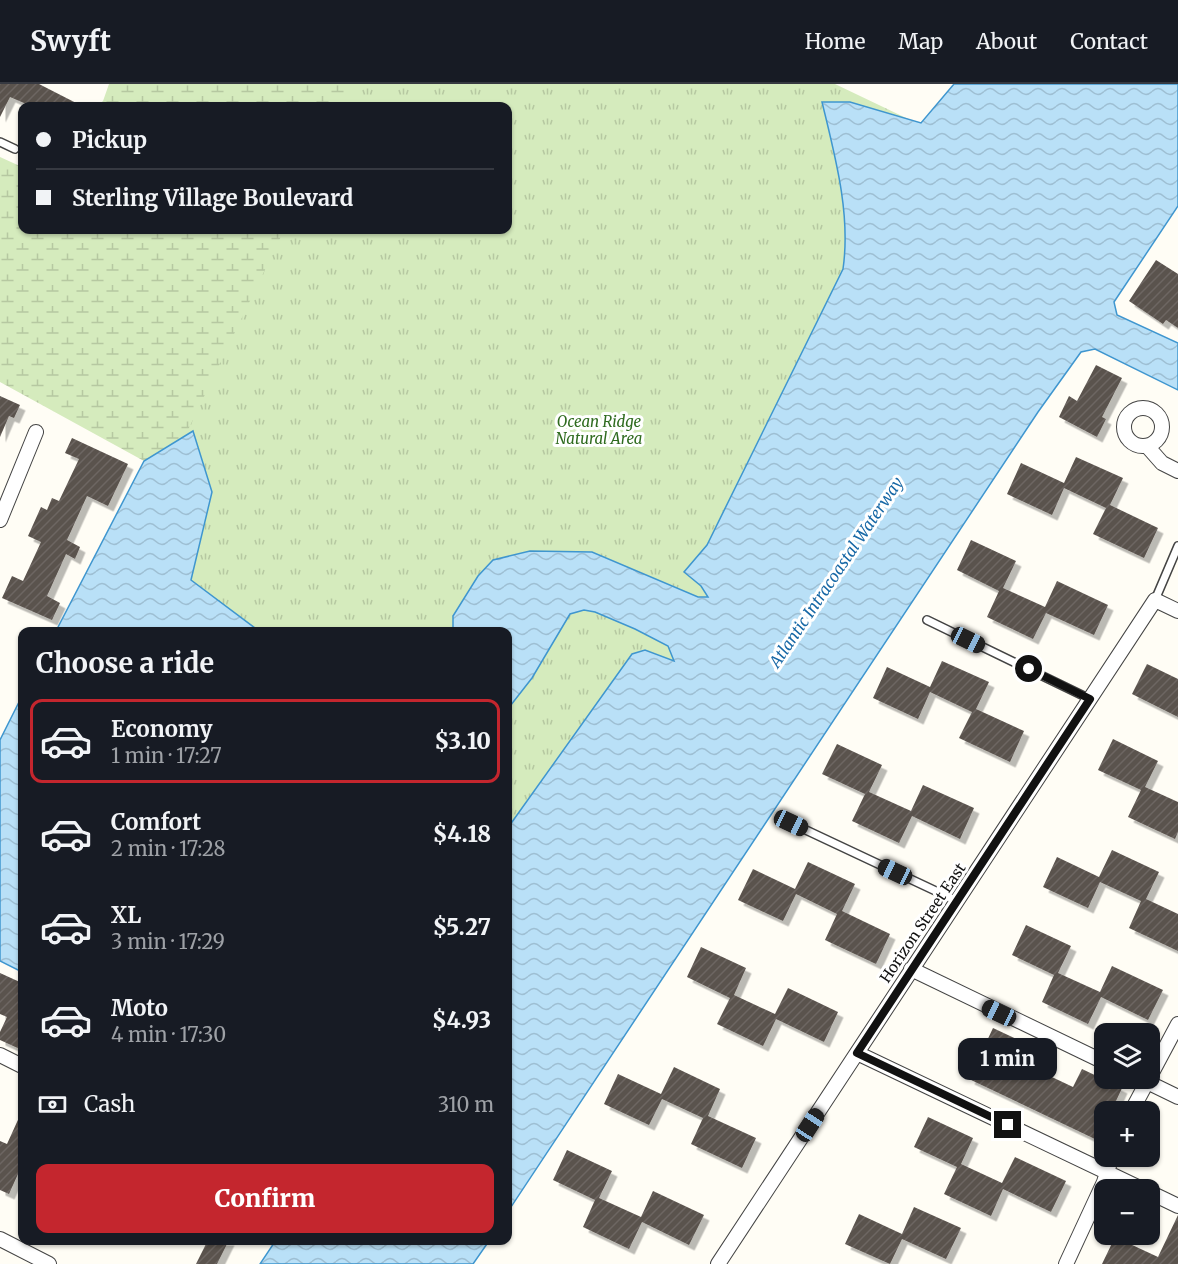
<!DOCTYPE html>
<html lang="en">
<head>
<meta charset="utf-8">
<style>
	:root { --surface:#171b24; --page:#242831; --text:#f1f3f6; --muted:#9ea1a6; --line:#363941; --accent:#c4262e }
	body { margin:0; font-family:Merriweather,serif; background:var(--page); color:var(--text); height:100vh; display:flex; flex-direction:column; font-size:22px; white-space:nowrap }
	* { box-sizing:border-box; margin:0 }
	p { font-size:20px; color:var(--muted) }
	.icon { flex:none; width:33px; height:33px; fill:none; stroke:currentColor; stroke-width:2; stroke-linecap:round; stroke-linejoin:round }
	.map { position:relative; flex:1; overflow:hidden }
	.sheet { position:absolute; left:18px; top:543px; width:494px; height:618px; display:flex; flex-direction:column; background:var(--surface); border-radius:12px; box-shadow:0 2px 4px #0004 }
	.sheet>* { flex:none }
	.banner { position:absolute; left:18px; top:18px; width:494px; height:132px; border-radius:12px; box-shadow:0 2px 4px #0004; display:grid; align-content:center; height:132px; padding:0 18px; background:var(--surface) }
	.controls { position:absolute; left:1094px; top:939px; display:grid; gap:12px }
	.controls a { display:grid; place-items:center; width:66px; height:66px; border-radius:12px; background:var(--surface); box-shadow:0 2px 4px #0004; font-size:30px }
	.end { position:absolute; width:27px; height:27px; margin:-14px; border:8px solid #111; background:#fff; box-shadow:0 0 0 3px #fff }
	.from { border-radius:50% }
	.bubble { position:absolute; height:42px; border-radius:12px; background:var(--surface); box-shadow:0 2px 4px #0004; font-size:20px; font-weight:800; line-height:42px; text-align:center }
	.car { position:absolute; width:18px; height:36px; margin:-18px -9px; border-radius:8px; box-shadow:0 0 4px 2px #0007; background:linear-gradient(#222 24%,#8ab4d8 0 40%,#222 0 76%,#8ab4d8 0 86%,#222 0) }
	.banner b { display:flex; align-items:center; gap:21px; height:57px; font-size:22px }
	.banner b+b { border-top:2px solid var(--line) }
	.banner i { width:15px; height:15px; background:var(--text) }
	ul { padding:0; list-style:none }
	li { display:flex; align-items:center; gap:18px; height:84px; margin:0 12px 9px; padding:0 6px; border:3px solid transparent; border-radius:12px }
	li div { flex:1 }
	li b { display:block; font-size:22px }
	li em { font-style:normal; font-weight:800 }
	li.on { border-color:var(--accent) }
	li>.icon { width:54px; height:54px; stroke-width:1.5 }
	h2 { padding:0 18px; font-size:27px; line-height:72px }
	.pay { display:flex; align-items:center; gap:15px; height:66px; padding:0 18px; font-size:22px }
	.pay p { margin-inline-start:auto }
	.action { display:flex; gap:12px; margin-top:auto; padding:12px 18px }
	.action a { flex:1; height:69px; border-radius:12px; background:var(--accent); color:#fff; font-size:24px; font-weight:800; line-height:69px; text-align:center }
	header { display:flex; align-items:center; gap:36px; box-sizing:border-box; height:84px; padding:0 30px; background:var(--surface); border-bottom:2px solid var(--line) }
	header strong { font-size:28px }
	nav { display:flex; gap:33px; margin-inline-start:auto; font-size:21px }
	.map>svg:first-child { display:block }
	.wetland { fill:url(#wetland-marsh) }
	.park { fill:url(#park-tufts) }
	.water { fill:url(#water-waves); stroke:#3f96cf; stroke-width:1.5 }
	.building { fill:url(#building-hatch); filter:url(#shadow) }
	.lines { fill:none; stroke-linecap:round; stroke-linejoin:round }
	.lane-casing { stroke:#444; stroke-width:10 }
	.street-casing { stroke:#444; stroke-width:16 }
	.lane { stroke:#fff; stroke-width:7 }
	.street { stroke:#fff; stroke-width:14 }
	.route { stroke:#111; stroke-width:8 }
	.labels { text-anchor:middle; stroke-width:6; stroke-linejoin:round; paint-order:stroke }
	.park-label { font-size:15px; font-style:italic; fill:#2f6b1f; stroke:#fff }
	.street-label { font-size:15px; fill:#111; stroke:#fff }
	.water-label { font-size:16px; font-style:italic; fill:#1768a6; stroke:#fff }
</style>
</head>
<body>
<header>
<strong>Swyft</strong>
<nav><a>Home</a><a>Map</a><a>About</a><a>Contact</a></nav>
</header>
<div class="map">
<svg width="1178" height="1180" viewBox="0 0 1178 1180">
	<defs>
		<pattern id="wetland-marsh" width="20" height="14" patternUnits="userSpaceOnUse" patternTransform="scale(1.5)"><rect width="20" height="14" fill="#d5ebbd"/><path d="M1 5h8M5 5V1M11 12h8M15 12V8" fill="none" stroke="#b6c8a1"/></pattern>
		<pattern id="park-tufts" width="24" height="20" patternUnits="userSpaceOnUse" patternTransform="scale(1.5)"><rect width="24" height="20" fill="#d5ebbd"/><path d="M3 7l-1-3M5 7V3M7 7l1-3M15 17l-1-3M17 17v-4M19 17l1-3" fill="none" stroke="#b6c8a1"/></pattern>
		<pattern id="water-waves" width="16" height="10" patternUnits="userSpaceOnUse" patternTransform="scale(1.5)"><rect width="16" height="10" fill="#b9e0f7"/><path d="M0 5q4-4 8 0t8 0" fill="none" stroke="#9ebfd3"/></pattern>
		<pattern id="building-hatch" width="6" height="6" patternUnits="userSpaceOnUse" patternTransform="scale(1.5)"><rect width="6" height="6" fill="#5a524d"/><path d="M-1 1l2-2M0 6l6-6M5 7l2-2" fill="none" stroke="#6d6662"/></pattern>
		<filter id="shadow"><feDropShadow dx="5.5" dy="5.5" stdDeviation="0" flood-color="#0004"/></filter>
	</defs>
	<rect width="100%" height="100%" fill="#fffdf5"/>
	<path class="wetland" d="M109,0H805L144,377L0,298V73L22,83V146H507V22H97L103,17Z"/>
	<path class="park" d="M354,0H835L1017,87L578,805L507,771V548H91L284,146H507V22H343Z"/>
	<path class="water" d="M954,0H1178V122L1114,218L1117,231L1178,259V306L1095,265L1081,268L1038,328L507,1129V745L632,570L645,566L674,577L668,562L635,545L595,528L584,526L570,530L532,594L507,626V548L453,547V532L478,492L493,476L530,467L592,468L698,513H708L701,502L684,488L707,461L843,185C851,130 835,72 822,18H850L921,39Z
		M193,347L212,408L191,496L259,547H56L144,377Z
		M22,612V888L0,877V656Z
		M276,1156H489V1157L473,1180H260Z"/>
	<path class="building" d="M0,0H39L82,22H31L10,13L0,33Z
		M1156,176L1178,190V244L1166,236L1163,240L1129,217Z
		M1096,281L1122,294L1102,333L1106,335L1097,353L1059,333L1069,312L1077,317Z
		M0,312L20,321L14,334L9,332L0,353Z
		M72,354L128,380L108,422L87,412L67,456L80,463L75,475L66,470L47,512L60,519L52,536L2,514L12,492L23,497L41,458L28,452L41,423L47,426L52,414L59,417L79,375L65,369Z
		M1076,373L1123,394L1110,421L1158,444L1144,474L1093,450L1106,424L1064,404L1052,431L1007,410L1021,379L1064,399Z
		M971,456L1016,477L1003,504L1045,523L1057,497L1108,521L1094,551L1046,529L1033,555L987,533L999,507L957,486Z
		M942,577L989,598L976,625L1024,647L1010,678L959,654L972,628L930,608L918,635L873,614L887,583L930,603Z
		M1147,580L1178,595V633L1132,610Z
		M1113,655L1158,677L1145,703L1178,718V748L1175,755L1128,733L1141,706L1098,686Z
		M837,660L882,681L869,708L911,727L923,701L974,724L960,755L912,732L899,759L852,737L865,710L822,690Z
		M1112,766L1159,788L1146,815L1178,830V867L1129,844L1141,817L1100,798L1088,824L1043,803L1057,773L1099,793Z
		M808,778L855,800L842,827L890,850L876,880L825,856L837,830L796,810L783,837L738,816L753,785L795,805Z
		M1026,841L1071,862L1058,889L1100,908L1112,882L1163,906L1148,936L1101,913L1088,940L1042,918L1054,891L1012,871Z
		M701,863L746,884L734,911L775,930L788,904L838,928L824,958L776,935L763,962L717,940L730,914L687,893Z
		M0,889L22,899V966L0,956V948L7,933L0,930Z
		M993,944L1027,960L1018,977L1073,1003L1082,985L1122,1004L1111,1028H1104V1042L1097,1056L969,995Z
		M674,983L720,1005L708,1032L756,1054L742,1084L691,1060L703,1034L662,1015L649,1041L604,1020L618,990L661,1010Z
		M22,1027V1081L9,1110L0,1106V1057L7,1060Z
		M928,1033L973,1054L961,1080L1002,1099L1015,1073L1066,1097L1051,1128L1003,1105L991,1132L944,1110L957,1083L914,1063Z
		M567,1066L612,1087L599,1114L641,1133L653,1107L704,1131L689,1161L642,1138L629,1165L583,1143L595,1116L553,1096Z
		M914,1123L961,1144L946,1175L902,1155L890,1180L845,1160L859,1130L902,1150Z
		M1178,1131V1180H1102L1115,1153L1158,1173Z
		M208,1156H229L217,1180H196Z"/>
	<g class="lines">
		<g class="lane-casing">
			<path id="lane" d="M0,58L15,65
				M1155,516L1178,462
				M927,536L1090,615
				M791,739L957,817"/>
		</g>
		<g class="street-casing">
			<path id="street" d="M1124 343a19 19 0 1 1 38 0a19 19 0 1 1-38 0Z
				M1147,362L1162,379L1178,387
				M0,436L36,348
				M911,885L1104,978
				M857,969L1144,1106
				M0,971L22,982
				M1141,995L1178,1013
				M1131,1028L1178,940
				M1149,1108L1178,1122
				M0,1155L49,1180
				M718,1180L1155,516L1178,527
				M1066,1180L1104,1098L1112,1072"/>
		</g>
		<use href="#lane" class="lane"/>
		<use href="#street" class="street"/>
	</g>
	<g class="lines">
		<path class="route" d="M1008,1041L857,969L1090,615L1029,585"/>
	</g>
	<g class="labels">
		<g class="park-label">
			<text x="599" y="343">Ocean Ridge<tspan x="599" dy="17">Natural Area</tspan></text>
		</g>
		<g class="street-label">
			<text transform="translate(923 839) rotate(-56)" y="5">Horizon Street East</text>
		</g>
		<g class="water-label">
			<text transform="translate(836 488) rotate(-56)" y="6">Atlantic Intracoastal Waterway</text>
		</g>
	</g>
</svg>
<div class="controls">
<a><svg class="icon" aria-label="layers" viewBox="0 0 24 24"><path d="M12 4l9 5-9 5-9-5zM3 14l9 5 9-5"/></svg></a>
<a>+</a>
<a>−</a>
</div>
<i class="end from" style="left:1029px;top:585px"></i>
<i class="end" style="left:1008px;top:1041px"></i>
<div class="bubble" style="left:958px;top:954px;width:99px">1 min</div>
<i class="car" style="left:968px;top:556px;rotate:116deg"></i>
<i class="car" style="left:791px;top:739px;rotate:115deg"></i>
<i class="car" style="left:895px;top:788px;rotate:295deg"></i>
<i class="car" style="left:999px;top:929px;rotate:295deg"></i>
<i class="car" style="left:810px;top:1041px;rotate:33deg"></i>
<div class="banner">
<b><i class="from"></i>Pickup</b>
<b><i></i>Sterling Village Boulevard</b>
</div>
<section class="sheet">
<h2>Choose a ride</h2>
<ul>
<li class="on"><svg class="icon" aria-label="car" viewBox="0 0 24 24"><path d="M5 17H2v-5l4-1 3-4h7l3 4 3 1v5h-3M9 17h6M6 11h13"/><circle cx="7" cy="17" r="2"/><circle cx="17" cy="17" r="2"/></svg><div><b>Economy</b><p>1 min · 17:27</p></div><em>$3.10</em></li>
<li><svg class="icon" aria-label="car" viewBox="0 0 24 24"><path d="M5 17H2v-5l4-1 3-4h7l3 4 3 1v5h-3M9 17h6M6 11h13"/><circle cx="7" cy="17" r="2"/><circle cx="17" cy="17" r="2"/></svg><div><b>Comfort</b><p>2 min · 17:28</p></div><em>$4.18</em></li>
<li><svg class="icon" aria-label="car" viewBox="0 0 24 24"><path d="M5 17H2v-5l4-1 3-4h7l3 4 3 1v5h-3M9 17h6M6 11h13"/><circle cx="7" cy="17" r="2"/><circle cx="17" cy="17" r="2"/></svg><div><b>XL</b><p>3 min · 17:29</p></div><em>$5.27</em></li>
<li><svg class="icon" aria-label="car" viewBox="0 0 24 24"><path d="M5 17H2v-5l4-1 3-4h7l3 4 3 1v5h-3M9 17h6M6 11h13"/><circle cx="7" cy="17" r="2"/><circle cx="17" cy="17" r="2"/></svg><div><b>Moto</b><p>4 min · 17:30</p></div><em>$4.93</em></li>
</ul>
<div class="pay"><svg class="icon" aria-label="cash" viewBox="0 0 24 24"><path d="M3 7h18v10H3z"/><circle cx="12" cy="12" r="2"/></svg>Cash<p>310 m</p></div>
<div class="action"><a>Confirm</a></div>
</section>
</div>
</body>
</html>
